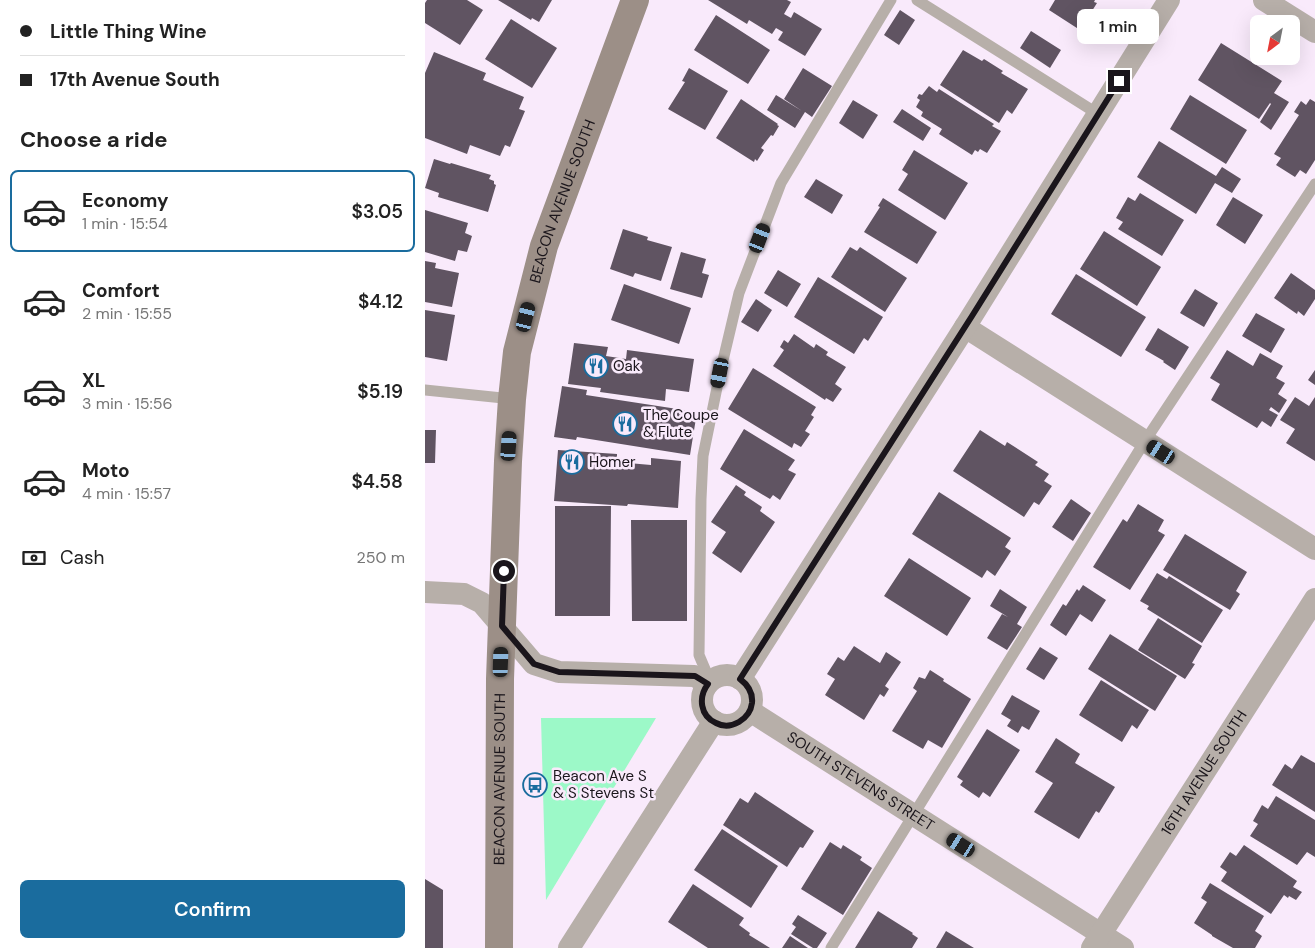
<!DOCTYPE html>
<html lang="en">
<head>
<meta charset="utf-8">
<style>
	:root { --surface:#fff; --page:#f2f2f2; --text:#222; --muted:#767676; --line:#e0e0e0; --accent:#1a6c9e }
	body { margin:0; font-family:"DM Sans",sans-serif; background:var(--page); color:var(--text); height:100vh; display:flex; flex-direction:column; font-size:19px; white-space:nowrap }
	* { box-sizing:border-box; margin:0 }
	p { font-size:16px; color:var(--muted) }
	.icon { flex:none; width:28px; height:28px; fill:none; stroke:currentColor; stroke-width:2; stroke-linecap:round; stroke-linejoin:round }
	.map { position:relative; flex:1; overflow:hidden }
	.side { display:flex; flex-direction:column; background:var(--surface); width:425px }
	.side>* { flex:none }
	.top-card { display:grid; align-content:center; height:110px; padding:0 20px; background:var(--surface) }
	.needle { width:32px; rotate:212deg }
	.buttons { position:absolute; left:825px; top:15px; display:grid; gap:10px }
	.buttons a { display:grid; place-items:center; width:50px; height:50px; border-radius:8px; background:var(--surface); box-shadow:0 5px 20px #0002; font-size:25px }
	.end { position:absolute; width:22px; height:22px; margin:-11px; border:6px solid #1a151b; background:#fff; box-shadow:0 0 0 2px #fff }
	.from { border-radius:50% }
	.bubble { position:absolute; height:35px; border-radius:8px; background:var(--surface); box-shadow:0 5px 20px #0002; font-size:16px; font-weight:600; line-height:35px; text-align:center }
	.car { position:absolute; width:15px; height:30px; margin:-15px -8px; border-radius:6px; box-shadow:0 0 4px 1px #0007; background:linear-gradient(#222 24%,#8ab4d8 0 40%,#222 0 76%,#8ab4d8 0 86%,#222 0) }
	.top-card b { display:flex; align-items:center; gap:18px; height:48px; font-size:19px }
	.top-card b+b { border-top:1px solid var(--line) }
	.top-card i { width:12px; height:12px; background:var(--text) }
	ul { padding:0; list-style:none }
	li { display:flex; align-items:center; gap:15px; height:82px; margin:0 10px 8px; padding:0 10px; border:2px solid transparent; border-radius:8px }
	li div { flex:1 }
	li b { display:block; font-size:19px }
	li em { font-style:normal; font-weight:600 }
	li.current { border-color:var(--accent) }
	li>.icon { width:45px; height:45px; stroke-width:1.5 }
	h2 { padding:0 20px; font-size:22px; line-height:60px }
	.pay { display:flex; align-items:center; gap:12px; height:55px; padding:0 20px; font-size:19px }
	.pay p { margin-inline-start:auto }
	.action { display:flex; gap:10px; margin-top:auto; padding:10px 20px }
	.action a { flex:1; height:58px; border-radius:8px; background:var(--accent); color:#fff; font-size:20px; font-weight:600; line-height:58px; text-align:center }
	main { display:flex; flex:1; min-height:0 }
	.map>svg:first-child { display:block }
	.green { fill:#9cf9c8 }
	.building { fill:#605462 }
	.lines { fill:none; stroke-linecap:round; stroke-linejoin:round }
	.service { stroke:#b7afa9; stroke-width:11 }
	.minor { stroke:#b7afa9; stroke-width:22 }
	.secondary { stroke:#9c8f87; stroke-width:28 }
	.route { stroke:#1a151b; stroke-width:6 }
	.labels { text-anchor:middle; stroke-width:5; stroke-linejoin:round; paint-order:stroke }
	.street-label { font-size:15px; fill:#1a151b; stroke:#f9eafb }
	.poi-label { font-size:15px; fill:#1a151b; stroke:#f9eafb; text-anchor:start }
</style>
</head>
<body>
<main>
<section class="side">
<div class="top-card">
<b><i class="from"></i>Little Thing Wine</b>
<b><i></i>17th Avenue South</b>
</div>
<h2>Choose a ride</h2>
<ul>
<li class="current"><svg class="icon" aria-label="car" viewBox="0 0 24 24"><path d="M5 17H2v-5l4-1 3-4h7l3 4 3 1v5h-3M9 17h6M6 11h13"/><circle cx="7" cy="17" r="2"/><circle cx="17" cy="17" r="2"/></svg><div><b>Economy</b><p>1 min · 15:54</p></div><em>$3.05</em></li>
<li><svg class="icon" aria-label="car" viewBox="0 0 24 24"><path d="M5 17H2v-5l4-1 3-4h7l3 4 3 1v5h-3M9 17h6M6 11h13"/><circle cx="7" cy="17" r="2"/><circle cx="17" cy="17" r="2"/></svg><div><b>Comfort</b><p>2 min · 15:55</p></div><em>$4.12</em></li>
<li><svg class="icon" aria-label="car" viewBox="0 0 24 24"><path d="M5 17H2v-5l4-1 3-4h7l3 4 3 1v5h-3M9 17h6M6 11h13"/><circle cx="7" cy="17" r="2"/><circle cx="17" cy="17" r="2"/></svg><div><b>XL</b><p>3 min · 15:56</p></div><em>$5.19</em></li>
<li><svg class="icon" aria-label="car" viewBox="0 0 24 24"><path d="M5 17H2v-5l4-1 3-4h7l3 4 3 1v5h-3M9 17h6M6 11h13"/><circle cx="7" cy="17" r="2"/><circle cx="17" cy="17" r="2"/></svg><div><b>Moto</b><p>4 min · 15:57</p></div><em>$4.58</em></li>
</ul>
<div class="pay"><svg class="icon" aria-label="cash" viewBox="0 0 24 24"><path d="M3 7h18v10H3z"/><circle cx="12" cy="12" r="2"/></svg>Cash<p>250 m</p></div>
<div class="action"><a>Confirm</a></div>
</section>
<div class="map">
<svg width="890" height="948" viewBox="0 0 890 948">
	<rect width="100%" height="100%" fill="#f9eafb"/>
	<path class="green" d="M116,718H231L121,900Z"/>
	<path class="building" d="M2,0H42L58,10L35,45L0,23V3Z
		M73,0H127L114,22L107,18L106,20Z
		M283,0H362L366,2L359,14L366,18L369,12L397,29L380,56L353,40L358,32L351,28L347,34L324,20L322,24Z
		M630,0H670L669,2L672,3L655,30L624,10Z
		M475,10L490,20L474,45L459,35Z
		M291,15L345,50L323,84L269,50Z
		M86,19L132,48L107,88L60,59Z
		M606,31L636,50L625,68L595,48Z
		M796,43L857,81L849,93L864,102L846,130L835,122L846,104L845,103L834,119L773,80Z
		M538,50L557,61L559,59L578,71L576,73L603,89L587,114L582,110L574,123L515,85Z
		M9,52L61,73L58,80L99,97L94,109L100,111L85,147L80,145L75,156L45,145L42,154L0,138V73Z
		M264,68L303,91L280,130L243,109L260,82L257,81Z
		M378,68L407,86L387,117L380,112L370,128L342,110L351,95L377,111L359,99Z
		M504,86L512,92L514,89L569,124L567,126L576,131L562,153L555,149L553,152L550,150L547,155L514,134L517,129L496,116L498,112L491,107L495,100L492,98L494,94L497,95Z
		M765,95L822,130L801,164L745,129Z
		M316,99L353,124L352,125L354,126L348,136L346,135L336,148L339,150L332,161L330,159L329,162L291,138Z
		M885,99L890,102V160L881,174L875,170L870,177L851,165L856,158L849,154L874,115L869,112L876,101L881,105Z
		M428,100L453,115L438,139L414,123Z
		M477,109L506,128L498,141L468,122Z
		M734,141L791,176L797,167L816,179L807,193L790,183L771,214L712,177Z
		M489,150L543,183L520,220L473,190L483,174L477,170Z
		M9,159L25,164L26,163L66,175L64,179L69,181V184L71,185L63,212L13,197L14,193L0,188Z
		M391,179L418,195L407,214L379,197Z
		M715,193L759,220L737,256L693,229L698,222L691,218L703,197L710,201Z
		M808,197L838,215L820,244L791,225Z
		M458,198L512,232L492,264L439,232L455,207L453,206Z
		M0,210L43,223L40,233L47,236L42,252L33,250L30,261L0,252Z
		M198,229L223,237L222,240L247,247L236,281L210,273L208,277L185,269Z
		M679,231L736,267L712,306L655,269Z
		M425,247L432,251L435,247L482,278L460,312L406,277Z
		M256,252L281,259L277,273L284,275L277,298L245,289Z
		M0,261L11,263L10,268L34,273L27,307L0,302Z
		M353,270L376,284L362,307L339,293Z
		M866,273L890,290V299L879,316L873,311L872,314L849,298Z
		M651,274L721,317L696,357L626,314Z
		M393,277L458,317L443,341L439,338L429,354L369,317Z
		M199,284L266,308L254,344L186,320Z
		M770,289L793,303L779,327L755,313Z
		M331,299L347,310L333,332L316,322Z
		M0,310L30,315L22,361L0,357Z
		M831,313L860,329L846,353L817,336Z
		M733,328L764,347L750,370L738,362L739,361L720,350Z
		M369,334L389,348L391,344L403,352L401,355L421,367L410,384L417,389L408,402L401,398L400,400L348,366L359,350L355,347L359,340L363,343Z
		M149,343L183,347L181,356L201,359L202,350L269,359L264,392L241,389L240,401L175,392L176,388L143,384Z
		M802,350L828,366L835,353L858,366L851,378L860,383L853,394L862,400L854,413L846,407L844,410L853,415L846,427L837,421L832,428L786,400L795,384L785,378Z
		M328,368L391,407L386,415L389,417L380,431L385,434L376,447L369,443L367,448L303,409Z
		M890,370V385L883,380Z
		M137,386L162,390L161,395L272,412L265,455L152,437L151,440L129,437Z
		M870,397L884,406L890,397V461L861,443L870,429L855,420Z
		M319,429L370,460L363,470L371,474L355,500L348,495L345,499L295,469Z
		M0,430H11L10,463H0Z
		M555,430L580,446L582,442L613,462L610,465L624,474L619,481L627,486L614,505L609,502L599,517L528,471Z
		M133,450L192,454V462L226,465V458L256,461L253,508L203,504L202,506L129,501Z
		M311,485L321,492L319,495L337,507L335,511L350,522L316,573L287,553L301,532L286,522Z
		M514,492L586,538L580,547L586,551L570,576L562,570L557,578L487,534Z
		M646,499L666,513L648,541L627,527Z
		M713,504L739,520L733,531L740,535L705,590L668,567L698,519L702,522Z
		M130,506H186L185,616H130Z
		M206,520H262V621H207Z
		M760,534L822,572L811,591L815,594L805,610L738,570Z
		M484,558L546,598L522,636L459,596Z
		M732,573L742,579L744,576L798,610L777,643L722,609L724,606L715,601Z
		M658,585L681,600L667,622L655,614L641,636L625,625L638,604L641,606L652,589L654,591Z
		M575,589L602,607L592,624L597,627L582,650L562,638L577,614L583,617L565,606Z
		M733,618L777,646L767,663L770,664L760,679L713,650Z
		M685,634L752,676L730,711L663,669Z
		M429,646L455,663L461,652L476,662L460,686L464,689L459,697L455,694L439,720L400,695L410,679L402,674L413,657L419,661Z
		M615,647L633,658L619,680L601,669Z
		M505,670L519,679L518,681L546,699L517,748L503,740L498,749L467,731L492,691L488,688L494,677L500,679Z
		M676,680L724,710L712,729L707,725L697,742L654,715Z
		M587,695L615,711L604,730L597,726L593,733L582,726L586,720L576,714Z
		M562,729L595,750L565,797L558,792L554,798L535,785L538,781L532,777Z
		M631,738L655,754L650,763L690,787L674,813L671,811L654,839L609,812L628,783L610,772Z
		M876,755L890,763V812L847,785L860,764L867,769Z
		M330,792L389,831L378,848L375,847L362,867L298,825L315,798L323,803Z
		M851,796L890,820V857L882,852L872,865L825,836L833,824L828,821L837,805L843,809Z
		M297,829L353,866L326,908L269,870Z
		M405,842L416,849L418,845L437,857L435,860L447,868L418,915L376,889Z
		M819,845L872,881L868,887L877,892L871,900L864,896L863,898L859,895L846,914L796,881L802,872L795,867L805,852L811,856Z
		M0,879L18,890V948H0Z
		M785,883L839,916L830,931L837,936L830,948H808L787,936V935L769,923L782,902L776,898Z
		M268,884L319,918L314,925L325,933L324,935L345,948H283L243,922Z
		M453,911L488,933L487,934L493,938L487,948H430Z
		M373,915L402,933L392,948H388L366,934L371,927L367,924Z
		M521,931L549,948H511Z
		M365,936L383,948H357Z"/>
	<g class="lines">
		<path class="service" d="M492,0L673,114
			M0,390L87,399
			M285,681L274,655L276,499L278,456L295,373L314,293L356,183L466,0
			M406,948L720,441L890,184"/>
		<g class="minor">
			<path d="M839,0L890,32"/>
			<path d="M540,327L890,549"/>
			<path d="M0,592L39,594L57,603L109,664L134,672L269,676L283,683"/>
			<circle cx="302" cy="700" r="25"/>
			<path d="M315,679L540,327L744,0"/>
			<path id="s1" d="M325,711L698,948"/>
			<path d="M144,948L289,721"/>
			<path id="s2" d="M667,948L890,599"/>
		</g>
		<path class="secondary" id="s3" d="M74,948L75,679L83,461L87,399L92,352L119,246L210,0"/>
	</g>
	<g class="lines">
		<path class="route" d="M79,571L77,626L109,664L134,672L270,676L283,684C273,697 275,716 291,723C306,731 325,719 327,703C328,693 323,685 315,679L547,316L694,81"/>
	</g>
	<defs>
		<g id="restaurant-ring" transform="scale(1.25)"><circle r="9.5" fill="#f9eafb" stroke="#1a6c9e" stroke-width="1.5"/><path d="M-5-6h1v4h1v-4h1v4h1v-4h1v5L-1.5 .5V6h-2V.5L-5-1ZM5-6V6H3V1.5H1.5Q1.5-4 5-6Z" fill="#1a6c9e"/></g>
		<g id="bus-ring" transform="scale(1.25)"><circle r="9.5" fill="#f9eafb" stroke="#1a6c9e" stroke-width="1.5"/><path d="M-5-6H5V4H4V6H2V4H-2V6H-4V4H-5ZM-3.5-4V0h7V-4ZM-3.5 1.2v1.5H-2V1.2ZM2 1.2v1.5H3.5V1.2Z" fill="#1a6c9e"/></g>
	</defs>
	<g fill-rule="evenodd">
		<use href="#restaurant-ring" x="171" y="366"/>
		<use href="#restaurant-ring" x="200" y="424"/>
		<use href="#restaurant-ring" x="147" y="462"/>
		<use href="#bus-ring" x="110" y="785"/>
	</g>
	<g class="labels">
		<g class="street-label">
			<text dy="5" stroke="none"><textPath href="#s3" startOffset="754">BEACON AVENUE SOUTH</textPath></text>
			<text dy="5" stroke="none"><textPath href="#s2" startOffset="208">16TH AVENUE SOUTH</textPath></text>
			<text dy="5" stroke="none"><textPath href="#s3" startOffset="169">BEACON AVENUE SOUTH</textPath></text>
			<text dy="5" stroke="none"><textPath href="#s1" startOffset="131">SOUTH STEVENS STREET</textPath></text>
		</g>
		<g class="poi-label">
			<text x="188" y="371">Oak</text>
			<text x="218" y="420">The Coupe<tspan x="218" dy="17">&amp; Flute</tspan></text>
			<text x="164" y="467">Homer</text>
			<text x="128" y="781">Beacon Ave S<tspan x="128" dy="17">&amp; S Stevens St</tspan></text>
		</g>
	</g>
</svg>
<div class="buttons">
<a><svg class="needle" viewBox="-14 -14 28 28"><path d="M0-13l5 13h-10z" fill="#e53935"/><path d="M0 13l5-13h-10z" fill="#767676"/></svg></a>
</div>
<i class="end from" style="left:79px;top:571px"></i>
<i class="end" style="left:694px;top:81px"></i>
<div class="bubble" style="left:652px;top:9px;width:82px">1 min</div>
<i class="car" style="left:335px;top:238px;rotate:21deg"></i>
<i class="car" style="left:101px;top:317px;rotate:14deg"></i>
<i class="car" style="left:295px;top:373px;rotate:191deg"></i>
<i class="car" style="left:84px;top:446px;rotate:4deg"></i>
<i class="car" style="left:736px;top:452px;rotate:302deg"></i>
<i class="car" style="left:76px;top:662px;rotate:2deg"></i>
<i class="car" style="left:536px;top:845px;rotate:302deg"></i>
</div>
</main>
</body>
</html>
